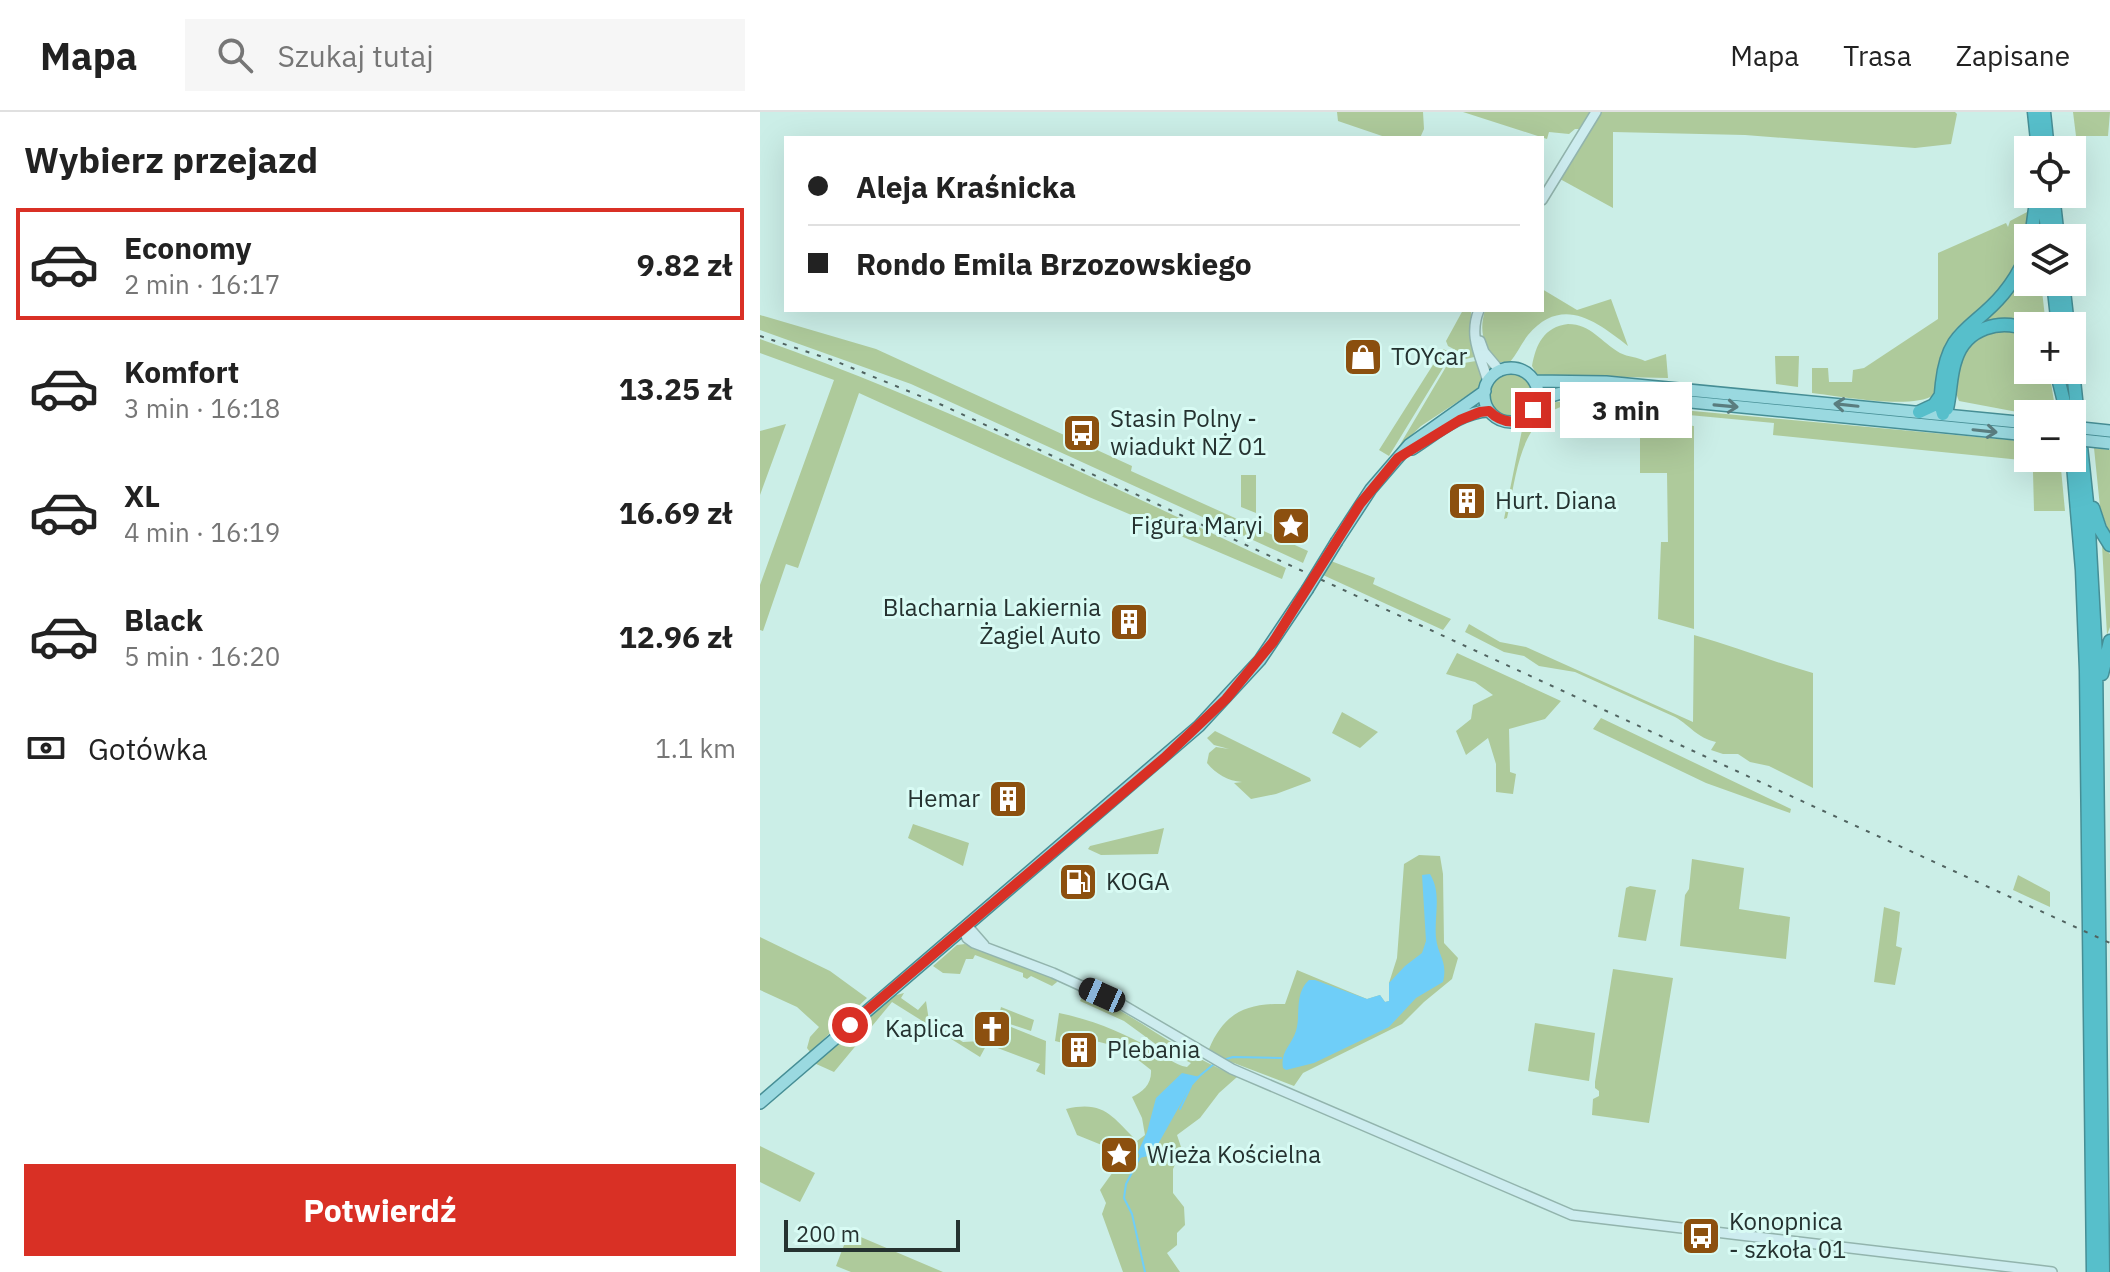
<!DOCTYPE html>
<html lang="pl">
<head>
<meta charset="utf-8">
<style>
	:root { --surface:#fff; --page:#f6f6f6; --text:#222; --muted:#767676; --line:#e0e0e0; --accent:#d93025 }
	body { margin:0; font-family:"IBM Plex Sans",sans-serif; background:var(--page); color:var(--text); height:100vh; display:flex; flex-direction:column; font-size:30px; white-space:nowrap }
	* { box-sizing:border-box; margin:0 }
	p { font-size:26px; color:var(--muted) }
	.icon { flex:none; width:44px; height:44px; fill:none; stroke:currentColor; stroke-width:2; stroke-linecap:round; stroke-linejoin:round }
	.map { position:relative; flex:1; overflow:hidden }
	.side { display:flex; flex-direction:column; background:var(--surface); width:760px }
	.side>* { flex:none }
	.banner { position:absolute; left:24px; top:24px; width:760px; height:176px; border-radius:0px; box-shadow:0 8px 32px #0002; display:grid; align-content:center; height:176px; padding:0 24px; background:var(--surface) }
	.controls { position:absolute; left:1254px; top:24px; display:grid; gap:16px }
	.controls a { display:grid; place-items:center; width:72px; height:72px; border-radius:0px; background:var(--surface); box-shadow:0 8px 32px #0002; font-size:40px }
	.scale { position:absolute; left:24px; bottom:20px; width:176px; box-sizing:border-box; padding-left:8px; border:4px solid #253230; border-top:0; font-size:22px; line-height:28px; white-space:nowrap; color:#253230; -webkit-text-stroke:6px #d8fbf4; paint-order:stroke }
	.end { position:absolute; width:36px; height:36px; margin:-18px; border:10px solid #d93025; background:#fff; box-shadow:0 0 0 4px #fff }
	.from { border-radius:50% }
	.bubble { position:absolute; height:56px; border-radius:0px; background:var(--surface); box-shadow:0 8px 32px #0002; font-size:26px; font-weight:700; line-height:56px; text-align:center }
	.car { position:absolute; width:24px; height:48px; margin:-24px -12px; border-radius:10px; box-shadow:0 0 6px 2px #0007; background:linear-gradient(#222 24%,#8ab4d8 0 40%,#222 0 76%,#8ab4d8 0 86%,#222 0) }
	.banner b { display:flex; align-items:center; gap:28px; height:76px; font-size:30px }
	.banner b+b { border-top:2px solid var(--line) }
	.banner i { width:20px; height:20px; background:var(--text) }
	ul { padding:0; list-style:none }
	li { display:flex; align-items:center; gap:24px; height:112px; margin:0 16px 12px; padding:0 8px; border:4px solid transparent; border-radius:0px }
	li div { flex:1 }
	li b { display:block; font-size:30px }
	li em { font-style:normal; font-weight:700 }
	li.on { border-color:var(--accent) }
	li>.icon { width:72px; height:72px; stroke-width:1.5 }
	h2 { padding:0 24px; font-size:36px; line-height:96px }
	.pay { display:flex; align-items:center; gap:20px; height:88px; padding:0 24px; font-size:30px }
	.pay p { margin-inline-start:auto }
	.primary-button { display:flex; gap:16px; margin-top:auto; padding:16px 24px }
	.primary-button a { flex:1; height:92px; border-radius:0px; background:var(--accent); color:#fff; font-size:32px; font-weight:700; line-height:92px; text-align:center }
	header { display:flex; align-items:center; gap:48px; box-sizing:border-box; height:112px; padding:0 40px; background:var(--surface); border-bottom:2px solid var(--line) }
	header strong { font-size:38px }
	nav { display:flex; gap:44px; margin-inline-start:auto; font-size:28px }
	.search { width:560px; height:72px; background:var(--page); display:flex; align-items:center; gap:20px; box-sizing:border-box; padding:0 28px; border-radius:0px; color:var(--muted); font-size:30px }
	main { display:flex; flex:1; min-height:0 }
	.map>svg:first-child { display:block }
	.green { fill:#aeca9b }
	.water { fill:#6fcef8 }
	.lines { fill:none; stroke-linecap:round; stroke-linejoin:round }
	.stream { stroke:#6fcef8; stroke-width:2 }
	.secondary-casing { stroke:#92b4ad; stroke-width:12 }
	.primary-casing { stroke:#468e95; stroke-width:14 }
	.highway-casing { stroke:#468e95; stroke-width:15 }
	.secondary { stroke:#cdecef; stroke-width:9 }
	.primary { stroke:#9ad9e0; stroke-width:11 }
	.highway { stroke:#57bfcb; stroke-width:12 }
	.rail { stroke:#506360; stroke-width:2; stroke-dasharray:4 8; stroke-linecap:butt }
	.primary-bridge-casing { stroke:#468e95; stroke-width:14; stroke-linecap:butt }
	.primary-bridge { stroke:#9ad9e0; stroke-width:11 }
	.oneway { stroke:#5a7d7f }
	.route { stroke:#d93025; stroke-width:10 }
	.labels { text-anchor:middle; stroke-width:6; stroke-linejoin:round; paint-order:stroke }
	.poi-label { font-size:24px; fill:#253230; stroke:#d8fbf4; text-anchor:start }
</style>
</head>
<body>
<header>
<strong>Mapa</strong>
<div class="search"><svg class="icon" aria-label="search" viewBox="0 0 24 24"><circle cx="10" cy="10" r="6"/><path d="M15 15l6 6"/></svg>Szukaj tutaj</div>
<nav><a>Mapa</a><a>Trasa</a><a>Zapisane</a></nav>
</header>
<main>
<section class="side">
<h2>Wybierz przejazd</h2>
<ul>
<li class="on"><svg class="icon" aria-label="car" viewBox="0 0 24 24"><path d="M5 17H2v-5l4-1 3-4h7l3 4 3 1v5h-3M9 17h6M6 11h13"/><circle cx="7" cy="17" r="2"/><circle cx="17" cy="17" r="2"/></svg><div><b>Economy</b><p>2 min · 16:17</p></div><em>9.82 zł</em></li>
<li><svg class="icon" aria-label="car" viewBox="0 0 24 24"><path d="M5 17H2v-5l4-1 3-4h7l3 4 3 1v5h-3M9 17h6M6 11h13"/><circle cx="7" cy="17" r="2"/><circle cx="17" cy="17" r="2"/></svg><div><b>Komfort</b><p>3 min · 16:18</p></div><em>13.25 zł</em></li>
<li><svg class="icon" aria-label="car" viewBox="0 0 24 24"><path d="M5 17H2v-5l4-1 3-4h7l3 4 3 1v5h-3M9 17h6M6 11h13"/><circle cx="7" cy="17" r="2"/><circle cx="17" cy="17" r="2"/></svg><div><b>XL</b><p>4 min · 16:19</p></div><em>16.69 zł</em></li>
<li><svg class="icon" aria-label="car" viewBox="0 0 24 24"><path d="M5 17H2v-5l4-1 3-4h7l3 4 3 1v5h-3M9 17h6M6 11h13"/><circle cx="7" cy="17" r="2"/><circle cx="17" cy="17" r="2"/></svg><div><b>Black</b><p>5 min · 16:20</p></div><em>12.96 zł</em></li>
</ul>
<div class="pay"><svg class="icon" aria-label="cash" viewBox="0 0 24 24"><path d="M3 7h18v10H3z"/><circle cx="12" cy="12" r="2"/></svg>Gotówka<p>1.1 km</p></div>
<div class="primary-button"><a>Potwierdź</a></div>
</section>
<div class="map">
<svg width="1350" height="1160" viewBox="0 0 1350 1160">
	<rect width="100%" height="100%" fill="#cbeee7"/>
	<path class="green" d="M577,0H663L664,17L660,26H628L578,9Z
		M703,0H1195L1197,2L1191,32L1155,36L985,23L853,20V96L800,67L831,17H815L809,22L789,20L787,27Z
		M1313,0H1350L1348,24H1316Z
		M1269,99C1266,138 1253,167 1224,193C1211,204 1196,213 1188,228C1179,244 1177,264 1174,283C1151,298 1080,284 1052,281V256H1068L1069,270H1092L1093,258L1104,256L1178,207V141L1246,111L1248,115L1250,109Z
		M1268,153V170H1281L1286,214C1261,214 1248,202 1221,211Z
		M782,177L817,198L851,187L868,234C836,209 802,183 768,223C761,232 757,242 750,250H737C723,232 719,220 725,198H782Z
		M703,198L711,199L714,245L698,249L692,246L695,242L701,246L703,242L688,234L686,229Z
		M0,203L116,237L372,354L371,359L548,439L543,451L541,450L151,272L0,218Z
		M808,212C831,212 841,230 860,241C868,245 878,245 885,249L906,242L908,266L777,263L772,254C776,232 784,215 808,212Z
		M1239,219H1253L1268,225V258H1289L1296,302H1276L1270,296L1268,302L1199,289C1186,260 1209,224 1239,219Z
		M0,227C180,291 353,375 526,456L522,467L329,385L99,281L38,456L26,452L3,519L0,518V473L74,268L0,241Z
		M683,237L692,241L629,344L619,338Z
		M1015,244H1039L1038,275L1016,272Z
		M690,248L698,252L716,249L722,263L720,275L661,314L638,336Z
		M728 284a23 23 0 1 1 46 0a23 23 0 1 1-46 0Z
		M813,288L1261,329L1268,331V346H1300L1305,399H1274L1273,360L1261,348L1013,323L1014,311L812,292C759,301 757,363 747,406L744,407L762,318L776,306L789,291Z
		M884,308L934,314V517L898,507L901,430H908L907,361H880V310Z
		M26,312L0,383V319Z
		M1334,336L1350,338V424L1340,395Z
		M481,363H496V401L481,395Z
		M1342,433L1350,442V515L1347,523Z
		M571,449L615,466L613,472L691,507L683,518L563,463Z
		M709,512L740,530L766,535L933,610L934,523C974,534 1013,550 1053,561V676L1009,654L990,650L978,642H963L951,638L956,630C936,625 932,615 915,605L815,560L779,554L764,544L744,540L705,520Z
		M697,541L801,589L785,607L749,617L750,660L756,662L753,682L736,680V652L728,626L706,643L696,619L711,607L713,593L733,583L715,570L686,562Z
		M582,600L618,620L600,636L572,621Z
		M841,606L1031,697L1030,701L946,671L833,617Z
		M455,619L550,666L551,669L516,682L491,687L474,671L482,670C468,669 456,662 447,651L449,641L456,635L469,637L454,633L447,626Z
		M153,712L209,731L203,754L148,726Z
		M404,716L398,742L341,743L328,737L330,734Z
		M659,743L680,744L683,762L684,831L698,846L692,867L664,890L642,912L543,961L534,974L466,948L449,937C464,901 486,891 525,892L537,858L607,887L620,883L625,890L629,889V871L637,846L644,752Z
		M932,747L984,756L979,797L1030,805L1026,847L920,834L925,783L929,777Z
		M1258,763L1290,780V795L1253,778Z
		M870,774L896,778L886,829L858,825L866,776Z
		M1124,795L1140,800L1136,834L1142,836L1135,873L1114,870Z
		M0,825L70,859L107,886L50,940L47,936L50,925L59,915L37,895L0,878Z
		M205,832L296,867L297,870L292,874L271,864L267,867L263,865V861L215,843L213,847H206L200,862L183,861L173,854L197,833Z
		M853,857L913,866L889,1011L832,1003L833,987L839,984V979L835,976V970Z
		M144,881L141,886L158,898L166,889L169,909L203,930L221,929L234,924L241,911L286,929L285,963L276,959L280,952L227,932L220,945L132,890L74,960L54,951L133,884Z
		M324,882C360,895 388,917 421,936C439,947 458,956 477,965L459,981L440,1006L417,1023L422,1038L413,1057V1081L424,1095L425,1113L417,1121V1133L407,1141L420,1160H363L342,1102L346,1091L340,1078L363,1046L359,1040L317,1023L306,997C345,988 352,1005 377,1029L385,1023L382,1006L372,985C383,980 392,972 391,958L363,936L304,921L303,931L295,929L299,901C333,908 364,921 394,938C406,944 414,953 427,955L431,951L401,936L364,909L320,889Z
		M241,895L274,908L271,919L238,908Z
		M775,911L835,921L829,969L768,959Z
		M0,1034L55,1061L40,1090L0,1070Z
		M89,1120L183,1160H91L76,1154Z"/>
	<path class="water" d="M670,762C682,782 674,803 676,826C678,844 688,849 683,870L656,886L629,915L554,951L526,958L523,956C520,940 531,934 536,919C541,902 534,882 549,868H555L607,887L620,883L625,890L629,889V871L645,854L662,841L666,829L662,763Z
		M422,961L440,965L429,977L392,1043L380,1046L378,1040L387,1020L396,986Z"/>
	<g class="lines">
		<path class="stream" d="M463,948L473,945L521,946
			M437,966L454,952
			M420,997L431,974
			M380,1045L366,1072L364,1086L372,1102L385,1160"/>
		<g class="secondary-casing">
			<path id="secondary" d="M782,88L836,0
				M719,198C708,225 721,244 728,270
				M720,229L724,240L740,259
				M203,816L207,826L214,831L293,861L361,892L472,957L812,1103L1292,1160
				M203,816L210,817L224,833"/>
		</g>
		<g class="primary-casing">
			<path id="primary" d="M724 283a27 27 0 1 1 54 0a27 27 0 1 1-54 0Z
				M774,269L846,270L1268,311
				M778,288L801,281L849,282L1268,323
				M652,337C674,323 702,299 729,299
				M577,429L611,377L649,333L725,279
				M0,991L439,614L500,548L547,478"/>
		</g>
		<g class="highway-casing">
			<path id="highway" d="M1274,0L1278,38
				M1284,0L1288,38
				M1283,82L1288,126
				M1293,82L1298,126
				M1271,126L1277,82
				M1293,170L1298,214
				M1303,170L1308,214
				M1312,249L1328,400L1336,544L1343,1160
				M1296,258L1307,302
				M1187,297C1191,280 1190,263 1196,247C1206,216 1240,206 1268,218
				M1159,300L1174,293L1181,283
				M1183,302C1179,292 1181,282 1182,271C1188,216 1213,218 1243,182C1254,169 1262,155 1268,139
				M1312,341L1322,458L1326,559L1333,1160
				M1333,396L1340,417L1350,433
				M1342,562L1350,529"/>
		</g>
		<use href="#secondary" class="secondary"/>
		<use href="#primary" class="primary"/>
		<use href="#highway" class="highway"/>
		<path class="rail" d="M0,224L75,249L182,293L1350,831"/>
		<g class="primary-bridge-casing">
			<path id="primary-bridge" d="M1312,315L1350,319
				M1312,327L1350,331
				M547,478L577,429"/>
		</g>
		<use href="#primary-bridge" class="primary-bridge"/>
	</g>
	<defs><path id="oneway-shaft" d="M-6 0H5M1.5-3L5.5 0L1.5 3" fill="none" stroke-width="1.6" stroke-linecap="round" stroke-linejoin="round" transform="scale(2)"/></defs>
	<g class="oneway">
		<use href="#oneway-shaft" transform="translate(1086 293) rotate(-174)"/>
		<use href="#oneway-shaft" transform="translate(966 294) rotate(5)"/>
		<use href="#oneway-shaft" transform="translate(1225 319) rotate(6)"/>
	</g>
	<g class="lines">
		<path class="route" d="M90,913L404,646L466,587L513,530L600,392L638,346L700,308L720,300L729,299C743,313 760,313 773,298"/>
	</g>
	<defs>
		<g id="shop-square" transform="scale(2)"><rect x="-9" y="-9" width="18" height="18" rx="4" fill="#8c500f" stroke="#d8fbf4"/><path d="M-5-2.5h2.3a2.7 3.5 0 0 1 5.4 0H5L5.5 6h-11ZM-1.5-2.5h3a1.5 2.3 0 0 0-3 0Z" fill="#fff"/></g>
		<g id="bus-square" transform="scale(2)"><rect x="-9" y="-9" width="18" height="18" rx="4" fill="#8c500f" stroke="#d8fbf4"/><path d="M-5-6H5V4H4V6H2V4H-2V6H-4V4H-5ZM-3.5-4V0h7V-4ZM-3.5 1.2v1.5H-2V1.2ZM2 1.2v1.5H3.5V1.2Z" fill="#fff"/></g>
		<g id="building-square" transform="scale(2)"><rect x="-9" y="-9" width="18" height="18" rx="4" fill="#8c500f" stroke="#d8fbf4"/><path d="M-4-6H4V6H1V3H-1V6H-4ZM-2.5-4.3h1.7v1.8h-1.7ZM.8-4.3h1.7v1.8H.8ZM-2.5-1h1.7V.8h-1.7ZM.8-1h1.7V.8H.8Z" fill="#fff"/></g>
		<g id="sight-square" transform="scale(2)"><rect x="-9" y="-9" width="18" height="18" rx="4" fill="#8c500f" stroke="#d8fbf4"/><path d="M0-6L1.8-2.2L6-1.7L2.9 1.2L3.7 5.4L0 3.3L-3.7 5.4L-2.9 1.2L-6-1.7L-1.8-2.2Z" fill="#fff"/></g>
		<g id="fuel-square" transform="scale(2)"><rect x="-9" y="-9" width="18" height="18" rx="4" fill="#8c500f" stroke="#d8fbf4"/><path d="M-5.5-6h7V0h2V4h1.3V-2.5L3-4.5l.8-.8L6-3V5H2.5V1h-1V6h-7ZM-4.2-4.7v3.2H.2V-4.7Z" fill="#fff"/></g>
		<g id="church-square" transform="scale(2)"><rect x="-9" y="-9" width="18" height="18" rx="4" fill="#8c500f" stroke="#d8fbf4"/><path d="M-1.2-6h2.4v3.5h3.3v2.4h-3.3V6h-2.4V-.1h-3.3v-2.4h3.3Z" fill="#fff"/></g>
	</defs>
	<g fill-rule="evenodd">
		<use href="#shop-square" x="603" y="245"/>
		<use href="#bus-square" x="322" y="321"/>
		<use href="#building-square" x="707" y="389"/>
		<use href="#sight-square" x="531" y="414"/>
		<use href="#building-square" x="369" y="510"/>
		<use href="#building-square" x="248" y="687"/>
		<use href="#fuel-square" x="318" y="770"/>
		<use href="#church-square" x="232" y="917"/>
		<use href="#building-square" x="319" y="938"/>
		<use href="#sight-square" x="359" y="1043"/>
		<use href="#bus-square" x="941" y="1124"/>
	</g>
	<g class="labels">
		<g class="poi-label">
			<text x="631" y="253">TOYcar</text>
			<text x="350" y="315">Stasin Polny -<tspan x="350" dy="28">wiadukt NŻ 01</tspan></text>
			<text x="735" y="397">Hurt. Diana</text>
			<text x="503" y="422" text-anchor="end">Figura Maryi</text>
			<text x="341" y="504" text-anchor="end">Blacharnia Lakiernia<tspan x="341" dy="28">Żagiel Auto</tspan></text>
			<text x="220" y="695" text-anchor="end">Hemar</text>
			<text x="346" y="778">KOGA</text>
			<text x="204" y="925" text-anchor="end">Kaplica</text>
			<text x="347" y="946">Plebania</text>
			<text x="387" y="1051">Wieża Kościelna</text>
			<text x="969" y="1118">Konopnica<tspan x="969" dy="28">- szkoła 01</tspan></text>
		</g>
	</g>
</svg>
<div class="controls">
<a><svg class="icon" aria-label="locate" viewBox="0 0 24 24"><circle cx="12" cy="12" r="6"/><path d="M12 2v4M12 18v4M2 12h4M18 12h4"/></svg></a>
<a><svg class="icon" aria-label="layers" viewBox="0 0 24 24"><path d="M12 4l9 5-9 5-9-5zM3 14l9 5 9-5"/></svg></a>
<a>+</a>
<a>−</a>
</div>
<div class="scale">200 m</div>
<i class="end from" style="left:90px;top:913px"></i>
<i class="end" style="left:773px;top:298px"></i>
<div class="bubble" style="left:800px;top:270px;width:132px">3 min</div>
<i class="car" style="left:342px;top:883px;rotate:294deg"></i>
<div class="banner">
<b><i class="from"></i>Aleja Kraśnicka</b>
<b><i></i>Rondo Emila Brzozowskiego</b>
</div>
</div>
</main>
</body>
</html>
